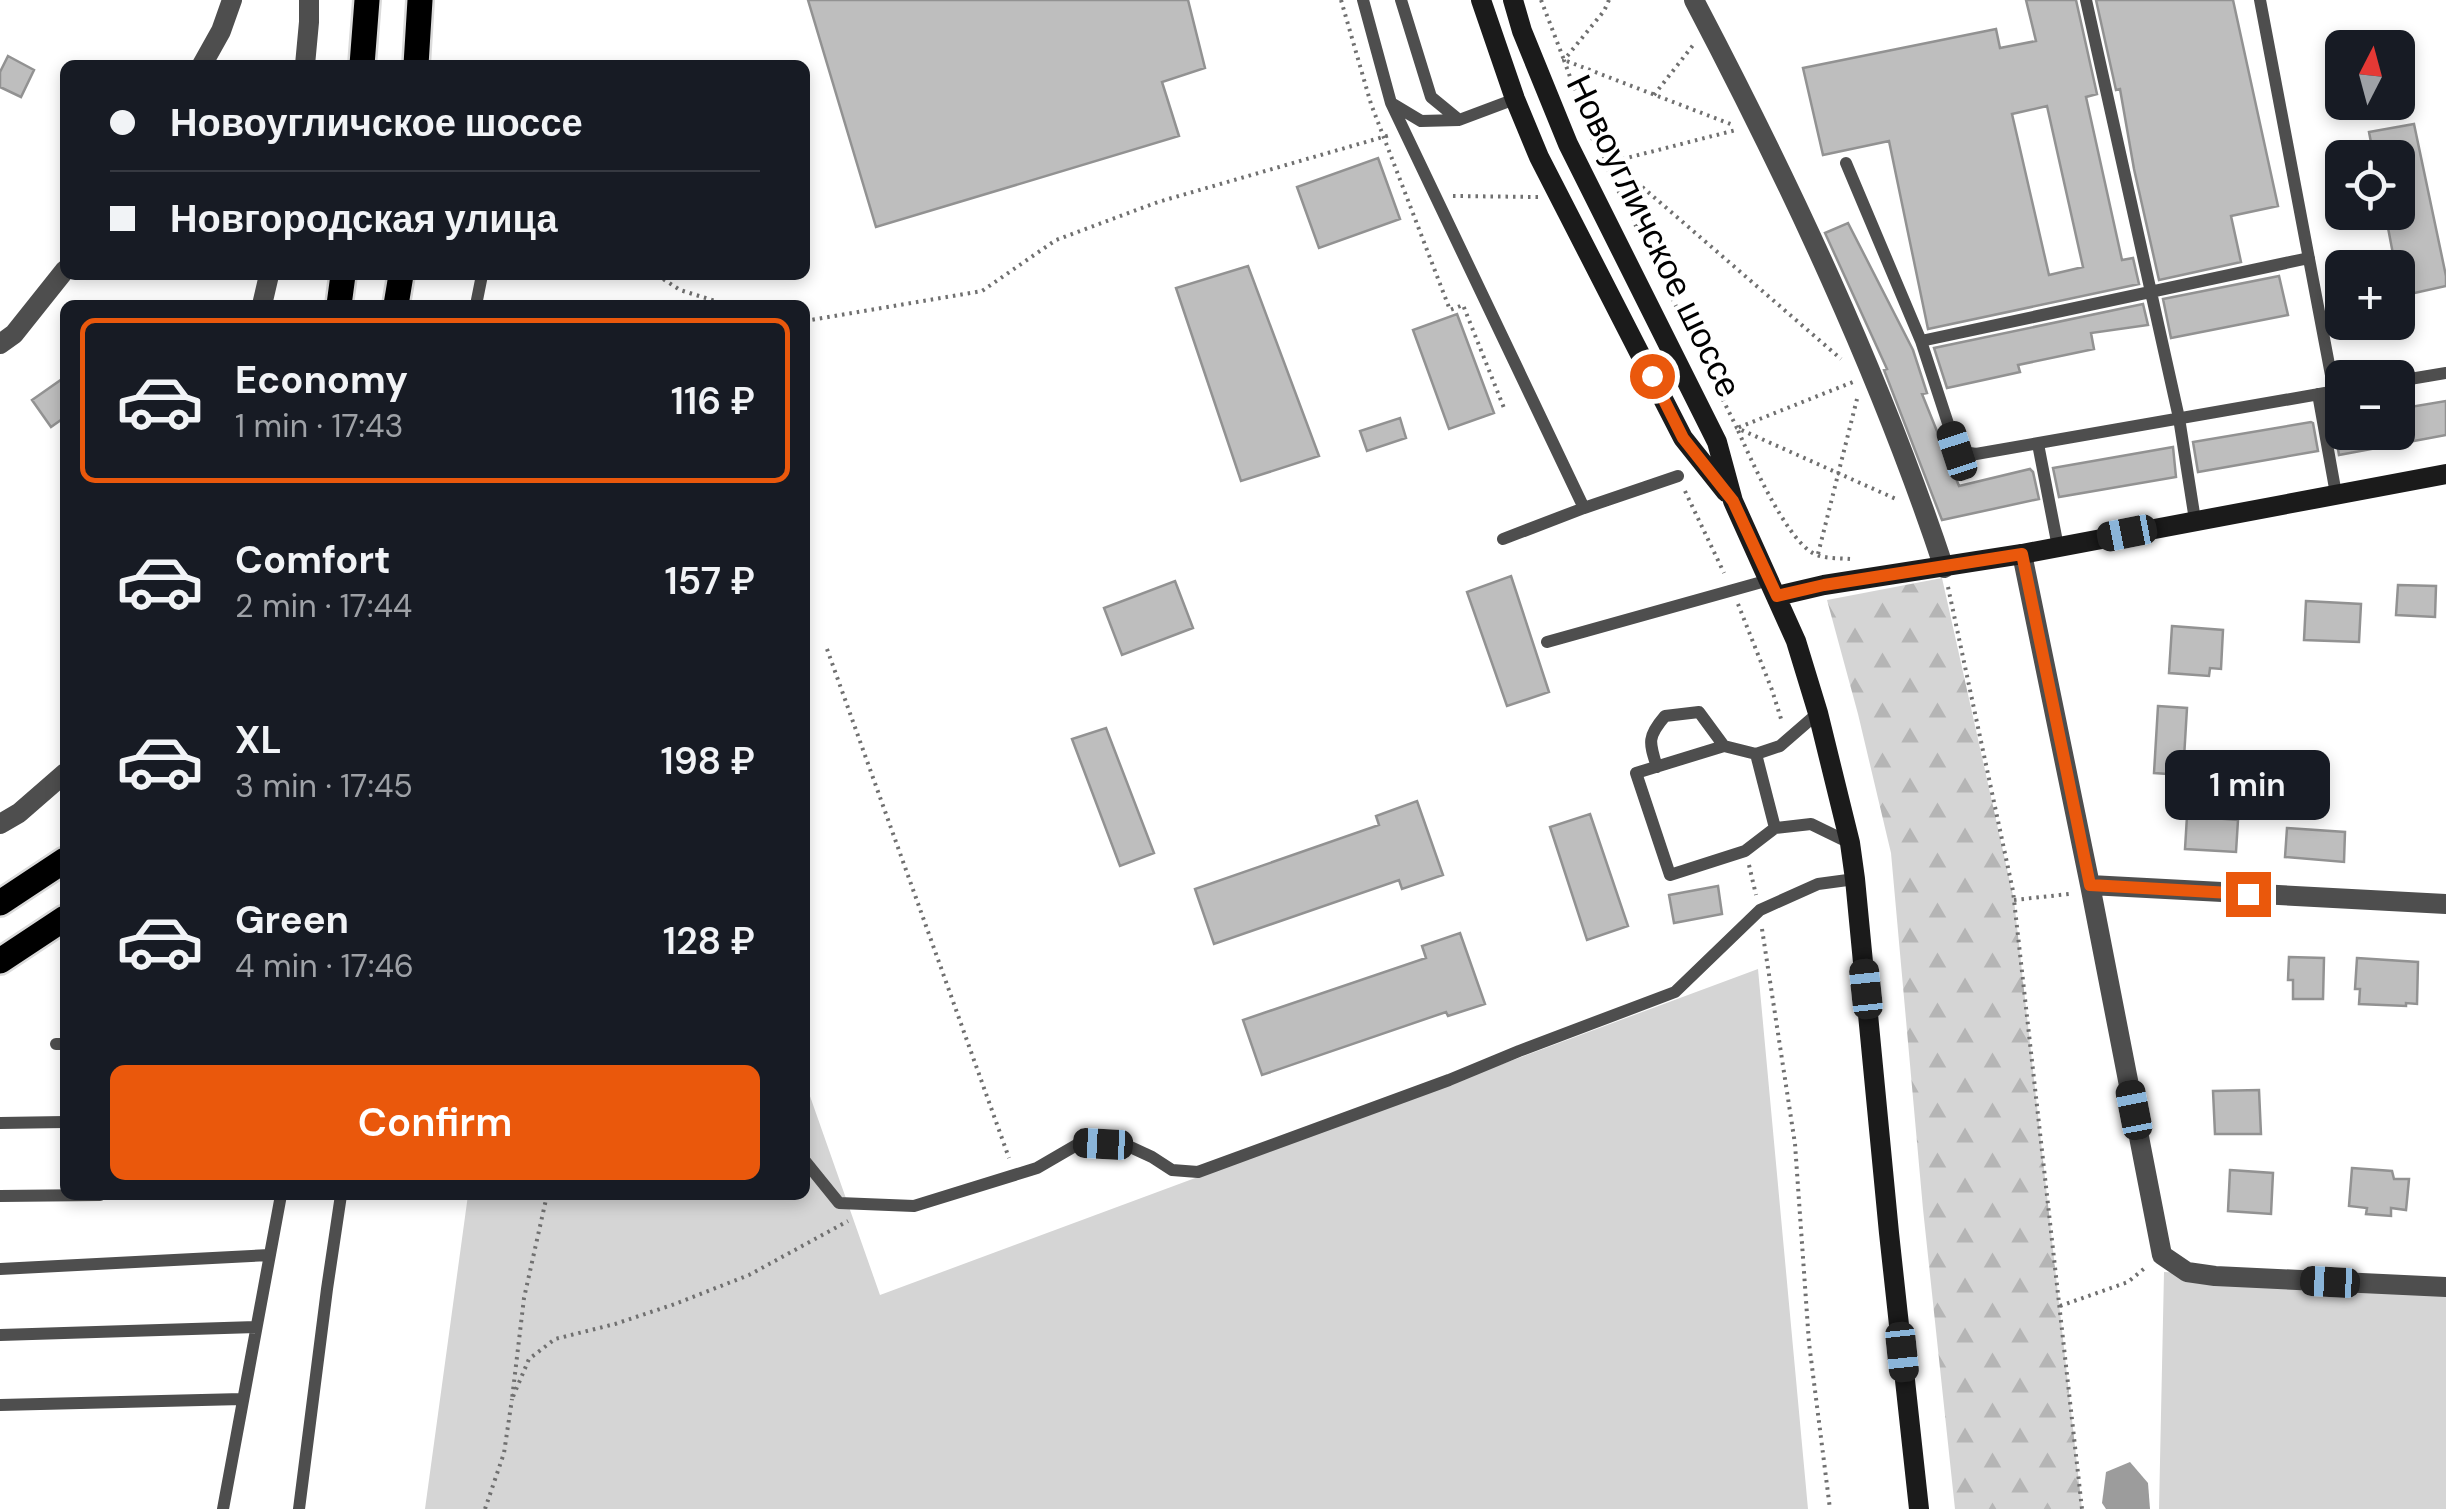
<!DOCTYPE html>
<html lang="en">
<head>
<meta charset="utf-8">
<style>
	:root { --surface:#171b24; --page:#20242c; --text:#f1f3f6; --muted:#9ea1a6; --line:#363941; --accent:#ea580c }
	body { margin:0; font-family:"DM Sans",sans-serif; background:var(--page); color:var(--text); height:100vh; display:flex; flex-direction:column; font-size:38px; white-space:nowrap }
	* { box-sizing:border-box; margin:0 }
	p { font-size:32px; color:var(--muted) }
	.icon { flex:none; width:55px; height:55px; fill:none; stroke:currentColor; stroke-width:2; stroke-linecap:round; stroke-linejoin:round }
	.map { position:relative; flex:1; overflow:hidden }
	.side { position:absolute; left:60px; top:300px; width:750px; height:900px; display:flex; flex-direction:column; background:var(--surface); border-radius:15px; box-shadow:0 5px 15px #0003 }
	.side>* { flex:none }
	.hud { position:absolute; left:60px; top:60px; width:750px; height:220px; border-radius:15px; box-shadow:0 5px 15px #0003; display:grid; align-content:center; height:220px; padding:0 50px; background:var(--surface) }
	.needle { width:65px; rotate:6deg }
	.tools { position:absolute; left:2325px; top:30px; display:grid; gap:20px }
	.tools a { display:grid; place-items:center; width:90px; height:90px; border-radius:15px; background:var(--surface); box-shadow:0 5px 15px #0003; font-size:50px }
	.end { position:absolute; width:45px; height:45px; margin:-22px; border:12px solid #ea580c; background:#fff; box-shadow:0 0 0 5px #fff }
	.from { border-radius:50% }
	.bubble { position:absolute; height:70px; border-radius:15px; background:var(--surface); box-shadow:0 5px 15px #0003; font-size:32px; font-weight:600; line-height:70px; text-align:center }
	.car { position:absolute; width:30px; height:60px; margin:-30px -15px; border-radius:12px; box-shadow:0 0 8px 2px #0007; background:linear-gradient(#222 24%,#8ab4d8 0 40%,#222 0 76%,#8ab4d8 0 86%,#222 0) }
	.hud b { display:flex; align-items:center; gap:35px; height:95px; font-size:38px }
	.hud b+b { border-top:2px solid var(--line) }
	.hud i { width:25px; height:25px; background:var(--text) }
	ul { padding:18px 0 0; list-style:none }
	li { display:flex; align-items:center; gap:30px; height:165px; margin:0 20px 15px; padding:0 30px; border:5px solid transparent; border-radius:15px }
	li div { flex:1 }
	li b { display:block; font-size:38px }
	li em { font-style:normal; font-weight:600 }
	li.selected { border-color:var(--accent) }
	li>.icon { width:90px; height:90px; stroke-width:1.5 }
	.primary-button { display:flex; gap:20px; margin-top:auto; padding:20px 50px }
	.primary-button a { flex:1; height:115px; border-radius:15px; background:var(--accent); color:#fff; font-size:40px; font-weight:600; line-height:115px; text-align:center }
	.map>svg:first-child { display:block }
	.green { fill:#d5d5d5 }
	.forest { fill:url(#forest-firs) }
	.water { fill:#9c9c9c }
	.building { fill:#bebebe; stroke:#929292; stroke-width:2.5; fill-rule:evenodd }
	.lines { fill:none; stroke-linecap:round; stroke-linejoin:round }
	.primary-casing { stroke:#dbdbdb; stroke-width:30 }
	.path { stroke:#707070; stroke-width:4; stroke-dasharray:2.5 5; stroke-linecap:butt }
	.lane { stroke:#4e4e4e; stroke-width:12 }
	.street { stroke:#4e4e4e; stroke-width:20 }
	.secondary { stroke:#1b1b1b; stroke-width:20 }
	.primary { stroke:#000; stroke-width:25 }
	.route { stroke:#ea580c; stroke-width:12 }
	.labels { text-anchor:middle; stroke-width:9; stroke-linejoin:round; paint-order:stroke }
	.street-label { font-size:35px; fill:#000; stroke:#fff }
</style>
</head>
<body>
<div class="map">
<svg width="2446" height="1509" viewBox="0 0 2446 1509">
	<defs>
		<pattern id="forest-firs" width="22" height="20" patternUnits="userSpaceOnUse" patternTransform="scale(2.5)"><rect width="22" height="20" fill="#d5d5d5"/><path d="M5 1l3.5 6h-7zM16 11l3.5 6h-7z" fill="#b5b5b5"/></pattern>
	</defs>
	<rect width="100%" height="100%" fill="#fff"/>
	<path class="green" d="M1758,969L1808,1509H425L468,1195H805V1082L880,1295Z
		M2164,1272L2446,1287V1509H2159Z"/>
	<path class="forest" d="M1942,578L2014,900L2082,1509H1955L1923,1209L1891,853L1858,714L1827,600Z"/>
	<path class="water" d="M2130,1462L2148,1483L2150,1509H2106L2102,1503L2106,1472Z"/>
	<path class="building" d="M808,0H1188L1205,68L1162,82L1179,136L876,227Z
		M2026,0H2076L2097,94L2086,97L2122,260L2133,258L2139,284L1928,329L1889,141L1823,155L1803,68L1996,29L2000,48L2036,41ZM2047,106L2083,267L2049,275L2012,114Z
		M2096,0H2233L2278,206L2231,216L2241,262L2159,280L2134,169L2120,89L2116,90Z
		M8,56L34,70L21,97L0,87V72Z
		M2414,124L2446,276V286L2401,296L2385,212H2398V158H2374L2369,132Z
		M1378,158L1400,219L1319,248L1297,187Z
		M1848,223L1913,350L1927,393L1922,394L1959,486L2030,469L2033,472L2039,499L1942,520L1884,370L1887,369L1825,233Z
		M1248,266L1319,456L1241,481L1176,288Z
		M2279,276L2288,315L2171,338L2163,299Z
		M2143,304L2148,325L2091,333L2094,349L2018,365L2020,372L1947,388L1934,348Z
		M1457,314L1494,413L1449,429L1413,330Z
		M65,377V417L51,427L32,400Z
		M2446,401V435L2339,455L2333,419L2342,418V432H2398V409Z
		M1400,418L1406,438L1367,451L1360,431Z
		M2311,422L2313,423L2318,451L2198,472L2193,442Z
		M2173,447L2176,477L2059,497L2053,468Z
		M1511,576L1549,692L1507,706L1467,592Z
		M1175,581L1193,628L1122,655L1104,608Z
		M2398,585L2436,586L2435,617L2396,615Z
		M2306,601L2361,604L2359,642L2304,640Z
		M2172,626L2223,630L2221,669L2210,668L2209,676L2169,673Z
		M2158,706L2187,708L2183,775L2154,773Z
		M1106,728L1154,853L1120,866L1072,739Z
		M1417,801L1443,875L1402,889L1399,880L1214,944L1195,889L1379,825L1376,816Z
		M1590,814L1628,926L1587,940L1550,827Z
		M2187,816L2238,820L2236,852L2185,849Z
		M2287,828L2345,832L2344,862L2285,857Z
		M1718,886L1722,914L1674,923L1669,895Z
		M1460,933L1485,1004L1448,1016L1446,1012L1262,1075L1243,1020L1426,958L1422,946Z
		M2289,957L2324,958L2323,999H2293V980H2288Z
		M2357,958L2418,962L2417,1004L2406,1003V1006L2359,1004L2360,989H2355Z
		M2259,1090L2261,1134H2215L2213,1091Z
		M2352,1168L2392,1171L2394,1179H2409L2406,1210L2391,1208V1216L2366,1214L2367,1208L2349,1206Z
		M2230,1170L2273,1173L2271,1214L2228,1211Z"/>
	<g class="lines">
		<g class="primary-casing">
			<path id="primary" d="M362,65L367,0
				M416,65L420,0
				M339,305L343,275
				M396,305L401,275
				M0,903L65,860
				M0,961L65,918"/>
		</g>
		<path class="path" d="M1341,0L1371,104L1450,310L1463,305L1504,408
			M1541,0L1564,60L1733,125
			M1609,0L1604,11L1564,60L1591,136L1737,428L1896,499
			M1654,95L1694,44
			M1594,140L1633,179L1841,359
			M1615,161L1736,130
			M1453,196L1538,197
			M657,275L680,290L728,305
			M805,321L982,291L1056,240L1158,202L1390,135
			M1685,491L1724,573
			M1818,554L1857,399
			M1850,559C1837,558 1822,559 1811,552C1784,534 1750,458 1737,428L1853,382
			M1948,587L2013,891L2082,1509
			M1738,604L1772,690L1782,722
			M827,649L1009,1158
			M1749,865L1756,895
			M2014,900L2069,894
			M1762,929L1795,1144L1809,1343L1830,1509
			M547,1195L524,1298L512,1399L529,1359L555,1339L615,1324L675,1304L749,1275L848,1221
			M2060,1306L2128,1282L2146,1267
			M485,1509L504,1453L512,1399"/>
		<path class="lane" d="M1363,0L1391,103L1421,121L1459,120L1515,99
			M1401,0L1431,97L1459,120
			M2086,0L2179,418L2195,520
			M2260,0L2334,391
			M1391,103L1584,508
			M1846,163L1921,341L1957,451L1976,454L2342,390
			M476,305L482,275
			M1921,341L2309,258
			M2398,381L2446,373
			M2318,394L2336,494
			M2038,444L2058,547
			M1503,539L1584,508L1678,476
			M1547,642L1769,580
			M1818,713L1780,746L1756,754L1775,828L1811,824L1850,843
			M1756,754L1724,746L1636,773L1670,875L1745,851L1775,828
			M1657,767C1649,742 1647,737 1665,716L1699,712L1724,746
			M56,1044H65
			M0,1123L65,1122
			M805,1161L839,1203L914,1206L1037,1168L1080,1143L1126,1145L1152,1157L1172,1170L1198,1172L1449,1080L1519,1051L1675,992L1760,910L1818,884L1855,879
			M0,1196L100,1195
			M0,1269L270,1255
			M0,1335L256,1327
			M0,1405L242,1399
			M223,1509L281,1195
			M299,1509L327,1289L341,1195"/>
		<path class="street" d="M1694,0C1790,183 1879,372 1944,568
			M202,65L221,31L232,0
			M305,65L309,22V0
			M262,305L269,275
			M0,344L14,334L65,270
			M2022,554L2090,885L2162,1255L2187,1272L2215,1276L2446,1287
			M0,824L19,813L65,773
			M2090,885L2446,904"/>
		<path class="secondary" d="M1481,0L1515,99L1539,157L1683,438L1726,492
			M1513,0L1522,31L1568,144L1717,442L1733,501L1796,641L1818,713L1850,843L1855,879L1889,1233L1919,1509
			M1777,596L1824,585L2022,554L2446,474"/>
		<use href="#primary" class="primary"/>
	</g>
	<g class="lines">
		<path class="route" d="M1652,376L1683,438L1733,501L1777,596L1824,585L2022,554L2090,885L2248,894"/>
	</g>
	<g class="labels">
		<g class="street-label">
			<text transform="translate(1654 236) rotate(64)" y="12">Новоугличское шоссе</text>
		</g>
	</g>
</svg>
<div class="tools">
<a><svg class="needle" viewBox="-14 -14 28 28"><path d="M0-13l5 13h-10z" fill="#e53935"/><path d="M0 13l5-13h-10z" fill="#9ea1a6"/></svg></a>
<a><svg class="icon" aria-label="locate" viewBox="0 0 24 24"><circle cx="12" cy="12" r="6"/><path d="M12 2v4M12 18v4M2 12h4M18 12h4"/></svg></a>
<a>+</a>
<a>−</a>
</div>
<i class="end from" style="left:1652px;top:376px"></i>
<i class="end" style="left:2248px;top:894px"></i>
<div class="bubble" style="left:2165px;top:750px;width:165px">1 min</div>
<i class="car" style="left:1957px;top:451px;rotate:342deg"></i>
<i class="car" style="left:2127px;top:533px;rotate:259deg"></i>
<i class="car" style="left:1866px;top:989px;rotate:354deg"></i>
<i class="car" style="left:2134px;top:1110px;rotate:349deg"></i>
<i class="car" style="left:1103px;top:1144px;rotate:273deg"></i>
<i class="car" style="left:2330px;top:1282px;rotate:273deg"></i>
<i class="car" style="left:1902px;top:1352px;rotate:174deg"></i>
<div class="hud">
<b><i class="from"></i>Новоугличское шоссе</b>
<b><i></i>Новгородская улица</b>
</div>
<section class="side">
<ul>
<li class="selected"><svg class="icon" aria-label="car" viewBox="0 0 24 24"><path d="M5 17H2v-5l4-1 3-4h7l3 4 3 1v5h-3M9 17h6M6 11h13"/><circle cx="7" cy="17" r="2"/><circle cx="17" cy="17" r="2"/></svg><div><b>Economy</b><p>1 min · 17:43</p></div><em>116 ₽</em></li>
<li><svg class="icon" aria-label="car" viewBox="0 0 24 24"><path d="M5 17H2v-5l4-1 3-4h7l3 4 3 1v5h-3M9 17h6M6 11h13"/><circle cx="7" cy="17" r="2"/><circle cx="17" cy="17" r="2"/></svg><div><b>Comfort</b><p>2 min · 17:44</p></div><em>157 ₽</em></li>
<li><svg class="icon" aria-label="car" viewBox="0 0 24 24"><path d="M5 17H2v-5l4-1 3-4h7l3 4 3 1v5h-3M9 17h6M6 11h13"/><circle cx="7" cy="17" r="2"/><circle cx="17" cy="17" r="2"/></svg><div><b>XL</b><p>3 min · 17:45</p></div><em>198 ₽</em></li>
<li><svg class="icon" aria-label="car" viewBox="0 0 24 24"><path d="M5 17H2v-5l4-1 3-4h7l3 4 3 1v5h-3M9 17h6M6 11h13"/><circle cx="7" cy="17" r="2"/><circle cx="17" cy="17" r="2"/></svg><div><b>Green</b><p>4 min · 17:46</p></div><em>128 ₽</em></li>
</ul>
<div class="primary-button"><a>Confirm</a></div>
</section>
</div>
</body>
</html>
